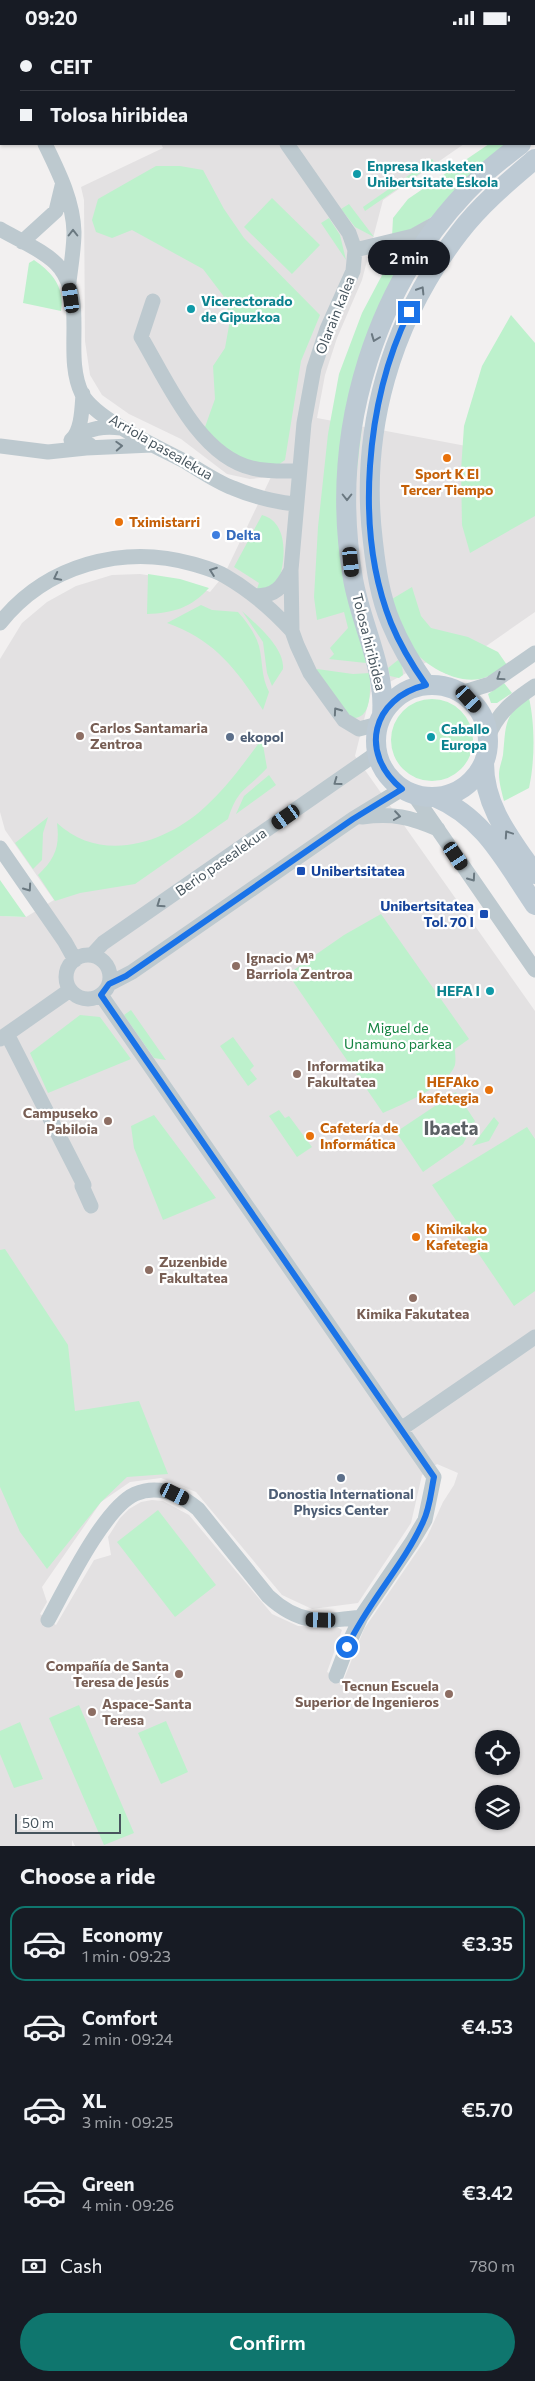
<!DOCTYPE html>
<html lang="en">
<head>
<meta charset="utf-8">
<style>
	:root { --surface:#171b24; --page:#242831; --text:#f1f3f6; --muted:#9ea1a6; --line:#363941; --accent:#0f766e }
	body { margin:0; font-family:Commissioner,sans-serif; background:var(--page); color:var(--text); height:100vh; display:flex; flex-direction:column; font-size:19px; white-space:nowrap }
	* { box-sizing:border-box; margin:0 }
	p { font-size:16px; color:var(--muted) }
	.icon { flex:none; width:28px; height:28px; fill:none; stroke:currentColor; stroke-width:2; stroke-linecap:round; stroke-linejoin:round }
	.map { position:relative; height:1811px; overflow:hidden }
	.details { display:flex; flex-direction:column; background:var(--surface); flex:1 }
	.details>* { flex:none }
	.guide { position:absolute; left:0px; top:0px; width:535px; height:110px; box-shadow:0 1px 4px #0004; display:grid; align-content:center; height:110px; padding:0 20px; background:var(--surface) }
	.fabs { position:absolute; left:475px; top:1695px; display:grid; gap:10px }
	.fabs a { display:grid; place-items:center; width:45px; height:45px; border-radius:50%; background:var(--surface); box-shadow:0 1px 4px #0004; font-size:25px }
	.scale { position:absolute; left:15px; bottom:12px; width:106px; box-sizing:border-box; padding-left:5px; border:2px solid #47555e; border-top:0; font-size:14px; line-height:18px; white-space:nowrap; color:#47555e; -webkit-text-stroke:4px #fff; paint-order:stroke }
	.end { position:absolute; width:22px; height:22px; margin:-11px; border:6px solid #1a73e8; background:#fff; box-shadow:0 0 0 2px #fff }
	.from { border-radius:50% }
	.bubble { position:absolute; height:35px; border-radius:18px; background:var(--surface); box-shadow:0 1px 4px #0004; font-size:16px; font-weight:600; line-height:35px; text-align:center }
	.car { position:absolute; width:15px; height:30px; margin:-15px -8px; border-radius:6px; box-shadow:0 0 4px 1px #0007; background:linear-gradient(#222 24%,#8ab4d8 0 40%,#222 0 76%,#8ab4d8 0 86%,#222 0) }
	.guide b { display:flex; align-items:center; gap:18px; height:48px; font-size:19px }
	.guide b+b { border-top:1px solid var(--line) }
	.guide i { width:12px; height:12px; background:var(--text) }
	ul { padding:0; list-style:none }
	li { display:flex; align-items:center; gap:15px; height:75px; margin:0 10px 8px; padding:0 10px; border:2px solid transparent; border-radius:15px }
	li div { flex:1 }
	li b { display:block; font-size:19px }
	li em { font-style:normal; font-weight:600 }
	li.selected { border-color:var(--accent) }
	li>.icon { width:45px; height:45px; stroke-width:1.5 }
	h2 { padding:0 20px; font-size:22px; line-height:60px }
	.pay { display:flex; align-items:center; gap:12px; height:55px; padding:0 20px; font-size:19px }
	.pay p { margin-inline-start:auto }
	.action { display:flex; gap:10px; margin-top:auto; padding:10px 20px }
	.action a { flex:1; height:58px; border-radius:30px; background:var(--accent); color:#fff; font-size:20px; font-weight:600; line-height:58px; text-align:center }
	.status { display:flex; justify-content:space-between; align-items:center; height:35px; padding:0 25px; background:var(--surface); direction:ltr }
	.status svg { height:14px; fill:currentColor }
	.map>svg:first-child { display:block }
	.education { fill:#e3e1e2; fill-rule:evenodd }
	.green { fill:#bdf1cc }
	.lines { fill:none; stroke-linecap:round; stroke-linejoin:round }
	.street { stroke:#bdc9cf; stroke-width:15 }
	.secondary { stroke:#bdcad4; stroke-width:20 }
	.oneway { stroke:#6a7880 }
	.oneway2 { stroke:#6a7881 }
	.route { stroke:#1a73e8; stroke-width:6 }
	.culture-dot { fill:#0f9aa8; stroke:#fff; stroke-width:2 }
	.food-dot { fill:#e8710a; stroke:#fff; stroke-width:2 }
	.shop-dot { fill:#3f7fe0; stroke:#fff; stroke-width:2 }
	.education-dot { fill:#8d6e63; stroke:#fff; stroke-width:2 }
	.service-dot { fill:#5c6f8a; stroke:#fff; stroke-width:2 }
	.transit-dot { fill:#1a4fb4; stroke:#fff; stroke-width:2 }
	.labels { text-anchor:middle; stroke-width:4.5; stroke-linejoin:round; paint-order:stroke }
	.culture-label { font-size:14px; font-weight:bold; fill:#0d838f; stroke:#fff; text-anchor:start }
	.street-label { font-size:14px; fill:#47555e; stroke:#fff }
	.food-label { font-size:14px; font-weight:bold; fill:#c56008; stroke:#fff; text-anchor:start }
	.shop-label { font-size:14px; font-weight:bold; fill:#366cbe; stroke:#fff; text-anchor:start }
	.education-label { font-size:14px; font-weight:bold; fill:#785e54; stroke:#fff; text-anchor:start }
	.service-label { font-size:14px; font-weight:bold; fill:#4e5e75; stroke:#fff; text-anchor:start }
	.transit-label { font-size:14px; font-weight:bold; fill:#164399; stroke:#fff; text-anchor:start }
	.park-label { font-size:14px; fill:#148341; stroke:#fff }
	.district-label { font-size:19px; font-weight:bold; fill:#5c6165; stroke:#fff }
</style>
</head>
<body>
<div class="status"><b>09:20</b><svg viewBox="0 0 49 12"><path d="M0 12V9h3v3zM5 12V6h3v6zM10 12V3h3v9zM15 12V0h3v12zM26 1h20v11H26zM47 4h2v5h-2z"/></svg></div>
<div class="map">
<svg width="535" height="1811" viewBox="0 0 535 1811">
	<rect width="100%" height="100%" fill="#f2f0f0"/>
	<path class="education" d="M101,0H535V60L534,1Z
		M161,109H464L383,165L362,245L337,303L325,340L317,383L535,424V577L446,639L427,627L371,657L355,721L535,976V1811H75L72,1805V1811H0V881L26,882L54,865L5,795L0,777V624L22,588L47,567L76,551L112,540L140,539L179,545L210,557L224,540L271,442L250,444L227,439L181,404L129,379L102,360L90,340L85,306L84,165L81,152L163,113ZM437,1429L458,1438L454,1450L443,1467L427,1502L364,1594L344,1644L327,1637L342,1595L337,1592L298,1591L272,1579L189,1480L163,1466L152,1465L141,1467L129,1474L120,1483L108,1502L111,1520L94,1525L56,1590L40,1579L47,1567L42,1552L101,1467L130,1447L161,1443L196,1457L282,1560L312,1574L358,1568L411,1488L422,1440ZM484,1704H511V1731H484ZM484,1759H511V1786H484Z"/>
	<path class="green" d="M489,109H509C474,143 440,187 392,202L393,183L408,164Z
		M432,124L435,128L365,176L363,172Z
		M156,131H180L203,135L224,174L244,203L320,280L301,326L285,425L267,438L200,406L215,364L213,331L225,313L230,285L225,263L203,234L132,195L112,203L96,197L92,185L98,164Z
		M272,163L320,210L292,239L244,192Z
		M349,169L374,202L355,192L341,174Z
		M329,183L340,200L346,225L321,188Z
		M417,202L374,287L345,539L366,628L329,624L334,619L330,613L348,593L344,577L317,585L314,562L318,492L328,399L339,339L362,278L390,225V213Z
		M34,225C53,238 65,253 61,276L23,268L29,228Z
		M511,280L535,308V481L470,518L462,490L461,435L464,391L482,331Z
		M262,480C291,488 285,530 277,551L257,554L259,548L234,532Z
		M148,539L180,544L209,553C191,573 173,578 147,579Z
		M412,552L421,581L431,593L468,602L498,617L507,630C498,636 490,642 480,644C455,649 421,629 408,608C401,595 397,578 392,564Z
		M201,570L212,575L238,577C247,587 255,598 259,611C263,627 261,642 269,657L263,675C236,634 215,605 167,588Z
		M242,576C257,590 285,613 283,634L272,651L267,638L263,607Z
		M398,625L402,630L403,640L399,643L390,641L388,633Z
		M317,634L353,639L370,638C370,654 373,689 348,682L315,637Z
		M504,648L512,658L497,668H491L488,659Z
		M529,663C535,689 535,726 529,753L504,766C502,758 499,748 499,739C499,733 502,726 503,720C506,692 503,679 529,663Z
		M391 705a41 41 0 1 1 82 0a41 41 0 1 1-82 0Z
		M262,704L267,733C247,755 238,752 228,784L135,849L80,858L55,866L38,840C55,824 60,812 57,788C101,829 165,809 205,772C227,752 244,728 262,704Z
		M269,740L276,750L236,779L244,761Z
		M48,782L43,798L42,825L33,834L15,808Z
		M0,845L26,882L0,881Z
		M381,879L469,1004L455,1014C455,1018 456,1025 455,1030C449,1050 401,1070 383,1078L288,939L344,900Z
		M131,975L166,1025L154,1023L124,980Z
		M80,980L100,982L131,1024L48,1058L30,1018Z
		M233,1002L254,1031L250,1035L257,1044L248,1051L220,1011Z
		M456,1057L475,1086L463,1109L423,1137L396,1097Z
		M279,1075L285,1083L289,1081L312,1112L297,1122L269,1081Z
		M154,1080L216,1163L163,1185L134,1113L131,1091Z
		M494,1082L499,1088L489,1106L472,1111Z
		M527,1092L535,1104V1256L514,1271L432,1150Z
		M5,1214L68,1310L75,1376L139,1366L168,1439L127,1442L101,1467L47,1534L20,1497L0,1452V1215Z
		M158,1475L216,1550L175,1582L117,1507Z
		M79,1670L134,1798L104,1810L49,1683Z
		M166,1686L188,1737L161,1749L138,1698Z
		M20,1687L43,1744L14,1753L0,1719V1696Z"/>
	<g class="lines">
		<path class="street" d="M211,0L212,1
			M0,14L1,17
			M45,109C58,136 73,165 74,197C74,213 71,230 69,247
			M287,109L349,198L355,215L353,236L327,294L314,333L304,388L291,535L292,596L297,610L310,638L344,685L359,694L378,689
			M0,194C17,204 49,218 60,233C87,268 63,320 82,359C96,385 160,413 186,427C201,436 217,447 233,453C252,461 274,467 295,469
			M22,207L56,176L62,151
			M355,215L413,201L440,186
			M153,266L141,302C167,346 199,421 252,433C267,437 283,436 298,436
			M121,393C103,391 91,393 75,402L86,413L152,410
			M71,405C82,396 82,372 83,359
			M0,411L48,417L86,413L90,410
			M255,561C276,561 282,552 291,535
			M0,588C46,530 123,509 193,529C203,532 215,535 225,541C251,556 272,574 292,596
			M461,658L490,649L535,618
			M488,702C498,677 514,665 535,651
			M414,760L535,935
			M362,782C393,778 410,782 438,794
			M0,813L65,907L75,925
			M92,920L103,908L377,718
			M66 942a22 22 0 1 1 44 0a22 22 0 1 1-44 0Z
			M109,949L132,937L353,784L402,754
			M101,960L434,1442L425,1485L412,1507L361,1582L347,1612L336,1641
			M7,999L84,1150L82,1151L91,1171
			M0,1004L70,955
			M401,1394L535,1302
			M48,1585C65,1554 104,1473 135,1459C158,1449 180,1459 198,1474L268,1561C299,1590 321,1587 361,1582"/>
		<path class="secondary" d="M534,98L535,97
			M426,650C412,630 400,610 391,588C380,562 376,534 373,507C359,395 391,286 459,198C480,170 509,146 535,124
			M376 706a56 56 0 1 1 112 0a56 56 0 1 1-112 0Z
			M382,680C386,634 361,590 353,544C328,398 374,243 483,140C495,129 508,119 521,109
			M484,728C484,772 511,804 535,839
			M435,762C485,783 506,828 535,870"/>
	</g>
	<defs><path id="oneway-chevron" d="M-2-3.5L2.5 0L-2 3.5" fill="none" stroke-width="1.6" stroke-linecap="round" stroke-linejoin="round" transform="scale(1.25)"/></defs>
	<g class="oneway">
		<use href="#oneway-chevron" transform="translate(73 198) rotate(-90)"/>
		<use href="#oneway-chevron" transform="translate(119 411) rotate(-3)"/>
		<use href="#oneway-chevron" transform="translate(213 536) rotate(-160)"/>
		<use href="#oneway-chevron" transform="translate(57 542) rotate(153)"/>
		<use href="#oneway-chevron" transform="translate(500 642) rotate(146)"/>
		<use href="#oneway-chevron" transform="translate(337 676) rotate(-125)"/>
		<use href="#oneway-chevron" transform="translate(337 747) rotate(144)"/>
		<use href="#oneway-chevron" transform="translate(397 781) rotate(8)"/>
		<use href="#oneway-chevron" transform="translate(472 843) rotate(55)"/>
		<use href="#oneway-chevron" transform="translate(28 853) rotate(55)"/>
		<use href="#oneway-chevron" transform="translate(160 869) rotate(145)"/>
	</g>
	<g class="oneway2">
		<use href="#oneway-chevron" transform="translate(421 255) rotate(-58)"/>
		<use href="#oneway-chevron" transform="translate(375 303) rotate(111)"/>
		<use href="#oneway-chevron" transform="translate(347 462) rotate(90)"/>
		<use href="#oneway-chevron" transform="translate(508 799) rotate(-124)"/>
	</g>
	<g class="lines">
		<path class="route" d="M347,1612C368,1567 403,1531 423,1487C430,1473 431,1456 434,1442L101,960L109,949L126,941L353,784L402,754C358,718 372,663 426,650C412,630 400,610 391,588C354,495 366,366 409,277"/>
	</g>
	<g class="culture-dot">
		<circle cx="357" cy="139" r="5"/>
		<circle cx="191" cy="274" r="5"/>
		<circle cx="431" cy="702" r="5"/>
		<circle cx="490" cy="956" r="5"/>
	</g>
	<g class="food-dot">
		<circle cx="447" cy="423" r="5"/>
		<circle cx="119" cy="487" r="5"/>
		<circle cx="489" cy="1055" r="5"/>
		<circle cx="310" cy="1101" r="5"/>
		<circle cx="416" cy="1202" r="5"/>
	</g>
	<circle class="shop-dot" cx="216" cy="500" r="5"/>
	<g class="education-dot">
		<circle cx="80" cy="701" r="5"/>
		<circle cx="236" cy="931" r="5"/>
		<circle cx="297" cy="1039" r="5"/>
		<circle cx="108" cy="1086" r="5"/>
		<circle cx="149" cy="1235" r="5"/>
		<circle cx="413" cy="1263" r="5"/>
		<circle cx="179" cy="1639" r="5"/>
		<circle cx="449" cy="1659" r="5"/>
		<circle cx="92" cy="1677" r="5"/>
	</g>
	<g class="service-dot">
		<circle cx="230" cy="702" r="5"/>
		<circle cx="341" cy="1443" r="5"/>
	</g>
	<g class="transit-dot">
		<rect x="296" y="831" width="10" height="10" rx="2.5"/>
		<rect x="479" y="874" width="10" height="10" rx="2.5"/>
	</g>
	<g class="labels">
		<g class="culture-label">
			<text x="367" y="136">Enpresa Ikasketen<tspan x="367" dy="16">Unibertsitate Eskola</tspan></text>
			<text x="201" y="271">Vicerectorado<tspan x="201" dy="16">de Gipuzkoa</tspan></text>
			<text x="441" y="699">Caballo<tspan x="441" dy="16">Europa</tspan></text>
			<text x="480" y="961" text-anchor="end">HEFA I</text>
		</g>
		<g class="street-label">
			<text transform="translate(335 280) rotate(-68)" y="5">Olarain kalea</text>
			<text transform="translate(161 412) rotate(30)" y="5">Arriola pasealekua</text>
			<text transform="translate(369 607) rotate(76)" y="5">Tolosa hiribidea</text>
			<text transform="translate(221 827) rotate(-35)" y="5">Berio pasealekua</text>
		</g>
		<g class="food-label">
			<text x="447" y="444" text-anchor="middle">Sport K El<tspan x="447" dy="16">Tercer Tiempo</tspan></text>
			<text x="129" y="492">Tximistarri</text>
			<text x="479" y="1052" text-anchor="end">HEFAko<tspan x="479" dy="16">kafetegia</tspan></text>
			<text x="320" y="1098">Cafetería de<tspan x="320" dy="16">Informática</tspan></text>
			<text x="426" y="1199">Kimikako<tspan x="426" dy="16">Kafetegia</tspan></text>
		</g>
		<g class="shop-label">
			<text x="226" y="505">Delta</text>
		</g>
		<g class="education-label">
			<text x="90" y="698">Carlos Santamaria<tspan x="90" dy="16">Zentroa</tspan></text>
			<text x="246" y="928">Ignacio Mª<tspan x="246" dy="16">Barriola Zentroa</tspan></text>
			<text x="307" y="1036">Informatika<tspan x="307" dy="16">Fakultatea</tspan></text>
			<text x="98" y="1083" text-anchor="end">Campuseko<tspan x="98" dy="16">Pabiloia</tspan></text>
			<text x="159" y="1232">Zuzenbide<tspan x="159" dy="16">Fakultatea</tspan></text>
			<text x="413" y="1284" text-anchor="middle">Kimika Fakutatea</text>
			<text x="169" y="1636" text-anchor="end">Compañía de Santa<tspan x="169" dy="16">Teresa de Jesús</tspan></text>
			<text x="439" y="1656" text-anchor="end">Tecnun Escuela<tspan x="439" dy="16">Superior de Ingenieros</tspan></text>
			<text x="102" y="1674">Aspace-Santa<tspan x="102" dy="16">Teresa</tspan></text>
		</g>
		<g class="service-label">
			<text x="240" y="707">ekopol</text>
			<text x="341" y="1464" text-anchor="middle">Donostia International<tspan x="341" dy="16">Physics Center</tspan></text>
		</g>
		<g class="transit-label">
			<text x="311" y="841">Unibertsitatea</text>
			<text x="474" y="876" text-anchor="end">Unibertsitatea<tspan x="474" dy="16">Tol. 70 I</tspan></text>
		</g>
		<g class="park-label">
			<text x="398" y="998">Miguel de<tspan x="398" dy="16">Unamuno parkea</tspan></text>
		</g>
		<g class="district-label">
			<text x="451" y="1100">Ibaeta</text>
		</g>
	</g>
</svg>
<div class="fabs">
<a><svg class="icon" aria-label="locate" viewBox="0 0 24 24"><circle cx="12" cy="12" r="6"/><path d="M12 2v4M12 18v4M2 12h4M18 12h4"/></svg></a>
<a><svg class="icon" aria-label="layers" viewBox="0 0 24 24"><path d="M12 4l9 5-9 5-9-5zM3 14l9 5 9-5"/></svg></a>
</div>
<div class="scale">50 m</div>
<i class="end from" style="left:347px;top:1612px"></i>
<i class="end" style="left:409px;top:277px"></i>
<div class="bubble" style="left:368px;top:205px;width:82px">2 min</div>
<i class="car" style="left:71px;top:263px;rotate:352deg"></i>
<i class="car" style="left:351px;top:527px;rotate:174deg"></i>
<i class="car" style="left:469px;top:664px;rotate:138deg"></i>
<i class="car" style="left:286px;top:782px;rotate:235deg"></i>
<i class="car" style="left:456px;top:821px;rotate:146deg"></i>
<i class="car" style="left:175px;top:1459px;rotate:116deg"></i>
<i class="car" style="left:321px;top:1585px;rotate:271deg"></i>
<div class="guide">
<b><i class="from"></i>CEIT</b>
<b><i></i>Tolosa hiribidea</b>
</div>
</div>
<section class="details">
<h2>Choose a ride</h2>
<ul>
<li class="selected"><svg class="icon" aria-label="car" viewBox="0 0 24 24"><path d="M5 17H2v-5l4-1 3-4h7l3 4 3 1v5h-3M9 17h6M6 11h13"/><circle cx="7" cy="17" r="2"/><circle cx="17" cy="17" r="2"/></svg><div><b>Economy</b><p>1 min · 09:23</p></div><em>€3.35</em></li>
<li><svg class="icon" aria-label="car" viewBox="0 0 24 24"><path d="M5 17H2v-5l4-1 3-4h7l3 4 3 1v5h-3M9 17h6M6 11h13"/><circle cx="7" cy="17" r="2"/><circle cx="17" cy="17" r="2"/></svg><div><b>Comfort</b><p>2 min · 09:24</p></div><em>€4.53</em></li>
<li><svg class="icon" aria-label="car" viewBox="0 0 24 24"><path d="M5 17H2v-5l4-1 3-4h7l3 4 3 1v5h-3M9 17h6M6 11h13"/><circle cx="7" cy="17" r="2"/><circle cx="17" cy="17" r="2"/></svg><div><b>XL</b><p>3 min · 09:25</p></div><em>€5.70</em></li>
<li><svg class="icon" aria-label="car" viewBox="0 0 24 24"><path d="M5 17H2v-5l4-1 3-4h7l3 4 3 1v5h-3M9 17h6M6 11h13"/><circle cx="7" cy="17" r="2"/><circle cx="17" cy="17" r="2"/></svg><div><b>Green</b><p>4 min · 09:26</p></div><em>€3.42</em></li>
</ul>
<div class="pay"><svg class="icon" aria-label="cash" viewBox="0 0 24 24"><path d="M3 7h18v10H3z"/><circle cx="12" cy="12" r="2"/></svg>Cash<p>780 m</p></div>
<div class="action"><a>Confirm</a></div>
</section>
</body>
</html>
